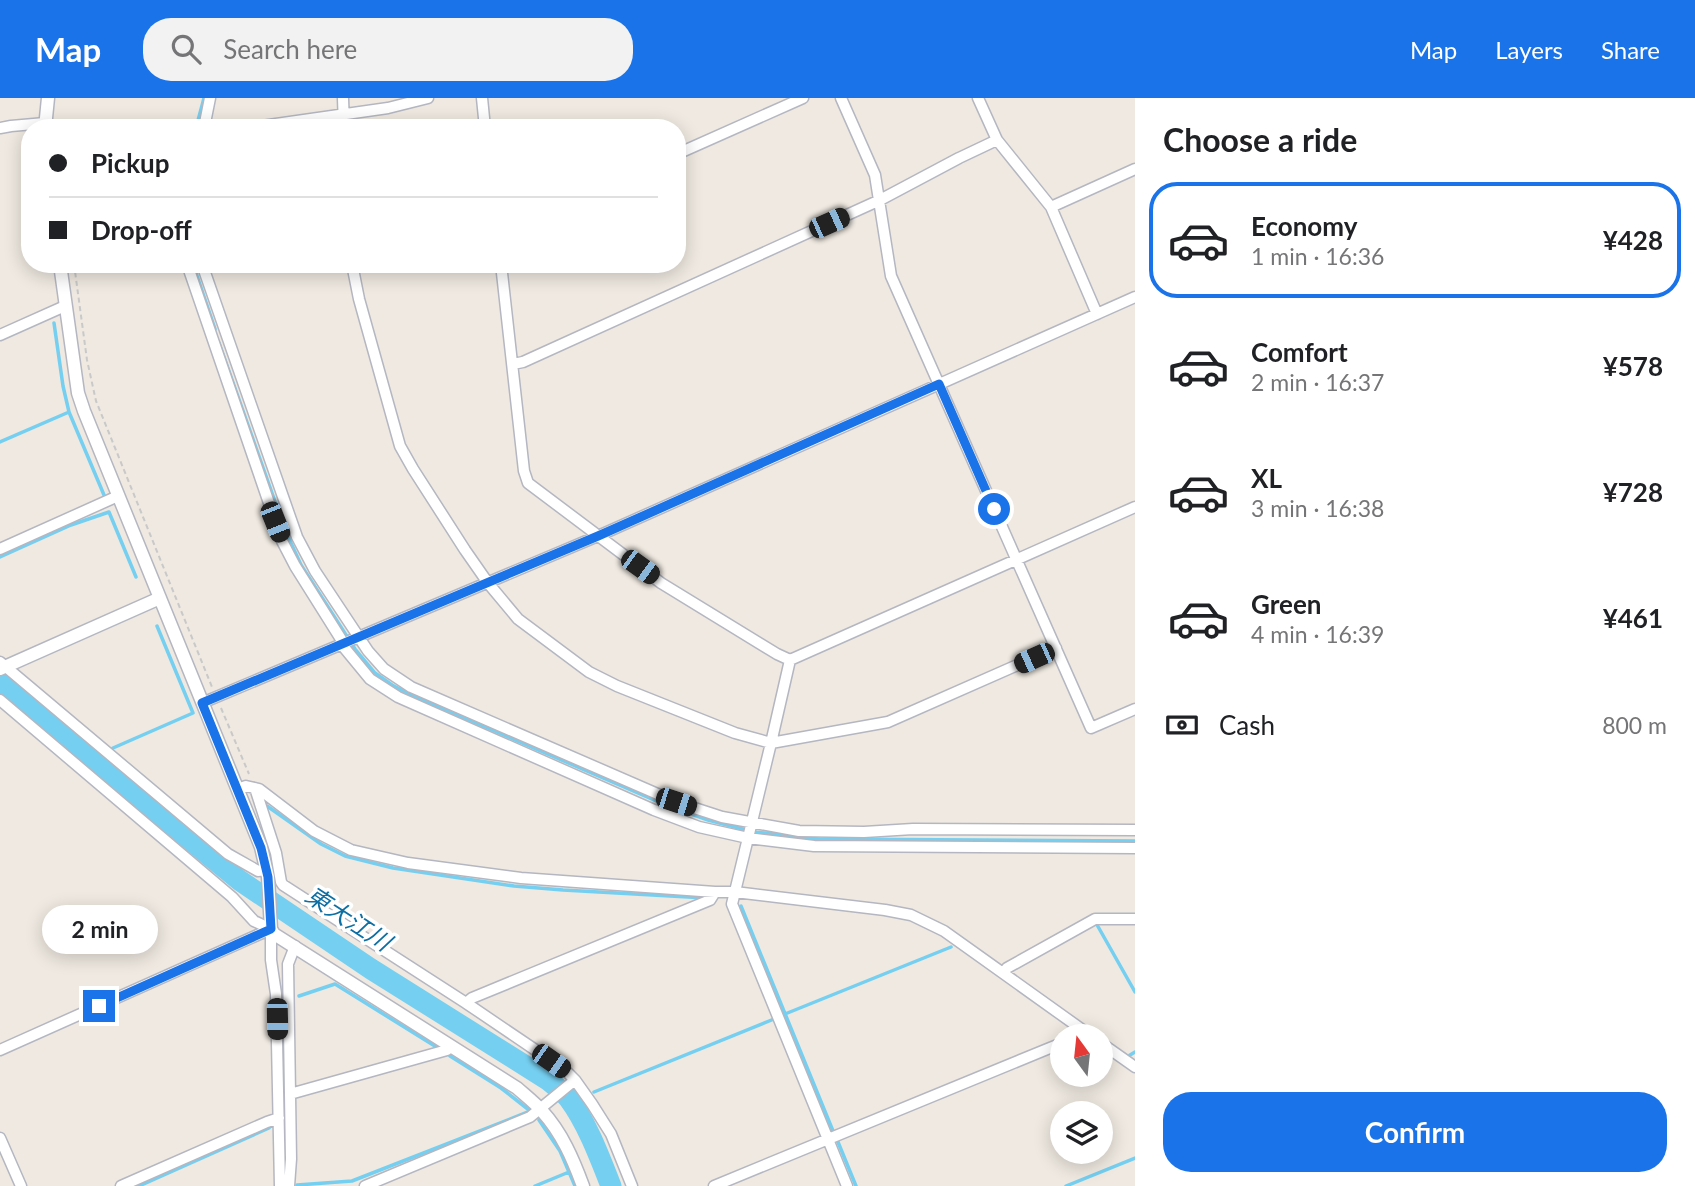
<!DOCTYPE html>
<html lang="en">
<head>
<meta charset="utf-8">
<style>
	:root { --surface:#fff; --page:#f2f2f2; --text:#202124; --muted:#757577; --line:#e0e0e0; --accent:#1a73e8 }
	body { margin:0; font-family:Lato,"Noto Sans JP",sans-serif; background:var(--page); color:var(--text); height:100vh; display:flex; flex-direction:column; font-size:26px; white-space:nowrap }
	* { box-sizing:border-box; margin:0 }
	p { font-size:23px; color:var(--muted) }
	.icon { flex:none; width:38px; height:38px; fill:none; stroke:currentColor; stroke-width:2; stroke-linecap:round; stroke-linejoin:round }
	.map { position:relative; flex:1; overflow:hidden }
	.sheet { display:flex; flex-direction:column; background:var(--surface); width:560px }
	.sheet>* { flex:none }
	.guide { position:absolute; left:21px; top:21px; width:665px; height:154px; border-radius:28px; box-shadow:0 4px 18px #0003; display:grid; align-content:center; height:154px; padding:0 28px; background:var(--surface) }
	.needle { width:46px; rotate:345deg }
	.fabs { position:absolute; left:1050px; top:926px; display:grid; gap:14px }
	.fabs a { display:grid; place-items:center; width:63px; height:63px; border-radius:50%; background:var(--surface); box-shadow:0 4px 18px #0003; font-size:35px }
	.end { position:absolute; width:32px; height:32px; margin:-16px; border:9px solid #1a73e8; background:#fff; box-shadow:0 0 0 4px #fff }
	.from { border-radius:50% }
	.bubble { position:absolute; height:49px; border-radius:24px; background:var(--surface); box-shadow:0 4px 18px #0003; font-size:23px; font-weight:700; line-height:49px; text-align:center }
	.car { position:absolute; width:21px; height:42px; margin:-21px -10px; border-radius:9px; box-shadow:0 0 5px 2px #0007; background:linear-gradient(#222 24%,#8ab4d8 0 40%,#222 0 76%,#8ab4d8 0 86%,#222 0) }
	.guide b { display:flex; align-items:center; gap:24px; height:66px; font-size:26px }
	.guide b+b { border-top:2px solid var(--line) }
	.guide i { width:18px; height:18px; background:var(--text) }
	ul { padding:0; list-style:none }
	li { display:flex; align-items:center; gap:21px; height:116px; margin:0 14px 10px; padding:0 14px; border:4px solid transparent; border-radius:28px }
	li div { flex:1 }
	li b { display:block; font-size:26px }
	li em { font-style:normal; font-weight:700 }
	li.active { border-color:var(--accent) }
	li>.icon { width:63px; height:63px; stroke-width:1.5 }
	h2 { padding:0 28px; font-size:32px; line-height:84px }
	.pay { display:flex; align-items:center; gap:18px; height:77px; padding:0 28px; font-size:26px }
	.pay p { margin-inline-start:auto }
	.action { display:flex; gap:14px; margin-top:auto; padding:14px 28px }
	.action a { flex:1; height:80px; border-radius:28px; background:var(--accent); color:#fff; font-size:28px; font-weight:700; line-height:80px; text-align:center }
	header { display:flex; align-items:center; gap:42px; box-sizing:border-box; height:98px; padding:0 35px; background:var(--accent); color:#fff }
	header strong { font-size:33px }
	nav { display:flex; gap:38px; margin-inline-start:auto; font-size:24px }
	.search { width:490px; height:63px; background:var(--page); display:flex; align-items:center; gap:18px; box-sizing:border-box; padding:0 24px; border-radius:28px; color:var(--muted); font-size:26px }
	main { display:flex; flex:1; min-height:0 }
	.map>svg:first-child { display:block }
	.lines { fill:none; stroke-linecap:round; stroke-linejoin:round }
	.stream { stroke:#75cff0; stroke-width:3.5 }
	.river { stroke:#75cff0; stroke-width:21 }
	.minor-casing { stroke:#b4b7c1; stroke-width:13 }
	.tertiary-casing { stroke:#b4b7c1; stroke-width:15 }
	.path { stroke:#c9c9c9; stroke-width:2; stroke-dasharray:5 3.5; stroke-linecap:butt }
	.minor { stroke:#fff; stroke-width:10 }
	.tertiary { stroke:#fff; stroke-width:12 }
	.route { stroke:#1a73e8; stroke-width:9 }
	.labels { text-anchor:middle; stroke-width:7; stroke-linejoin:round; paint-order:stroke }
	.water-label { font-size:24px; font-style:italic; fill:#0d6fa3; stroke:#fff }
</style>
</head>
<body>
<header>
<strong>Map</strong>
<div class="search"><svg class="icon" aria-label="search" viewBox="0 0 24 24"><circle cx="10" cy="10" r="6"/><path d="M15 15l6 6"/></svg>Search here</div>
<nav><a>Map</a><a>Layers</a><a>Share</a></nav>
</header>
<main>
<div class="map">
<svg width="1135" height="1088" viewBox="0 0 1135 1088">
	<rect width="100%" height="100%" fill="#efe9e1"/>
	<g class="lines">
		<path class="stream" d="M196,30L204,0
			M193,166L215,231
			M54,225L63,288L69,314L104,397
			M219,245L285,432L301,467L355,551L375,575L392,587L409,596L661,705L708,722L754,734L818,741L1135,743
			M0,344L69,314
			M0,459L71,427L109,414L136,479
			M113,650L193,615L157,528
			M267,708L321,746L345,758L393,770L514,788L563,792L706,800
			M741,808L833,1033
			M1096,825L1135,894
			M299,898L335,886L438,950
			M785,916L951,849
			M1130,957L1135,954
			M594,994L774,921
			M539,1022L560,1053L575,1088
			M838,1044L856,1088
			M297,1087L352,1083L528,1014L529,1012L501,990L450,958
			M139,1088L269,1030
			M535,1088L569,1074
			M1066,1088L1135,1060"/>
		<path class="river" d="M0,583L189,741L239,782L371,871L548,982C555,988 564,994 569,1001C587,1025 600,1060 611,1088"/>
		<g class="minor-casing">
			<path id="minor" d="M343,0L344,30
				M482,0L485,30
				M841,0L875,77L891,178L1091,630L1135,611
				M978,0L997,42L1051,109L1097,216
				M0,30L11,28L45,25
				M204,30L210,0
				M248,30L388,10L428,0
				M677,56L803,0
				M1051,109L1135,71
				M187,166L282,443L295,468L344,546
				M202,166L297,439L315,473L368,553L384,571L411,589L676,704L722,719L799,733L864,734L913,731L1135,732
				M352,166L359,201L400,348L413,371L465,452L488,485L518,521L589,574L617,588L735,635L771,645L790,562
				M501,166L524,373L528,385L661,485L777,556L790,562L1135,409
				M0,237L65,208
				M513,266L523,264L880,102L959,60L997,42
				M0,451L118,398
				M342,547L370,581L398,599L654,712L699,729L748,740L814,748L1135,750
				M0,564L228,756L258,773L267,772
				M0,602L232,799L254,823L271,831
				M202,605L598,438L1135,199
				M255,690L276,755L281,784L283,787L466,905L565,972L575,982L530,1019L365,1088
				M237,691L246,688L259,691L314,733L351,752L408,765L521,780L715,794H735L885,812L911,817L944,833L1091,938
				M271,831V862L276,896L280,1088
				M1003,875L1007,870L1095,821H1135
				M466,905L472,900L710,802L715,794
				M1101,945L1135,969
				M0,952L271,831
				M575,982L592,1006L611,1036L632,1088
				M290,996L447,952L451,948
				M0,1040L21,1088
				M121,1088L267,1024L279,1020
				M289,1088L291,1061L288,866L295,848
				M714,1088L1062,945
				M847,1088L732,806L771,645L888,624L1056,550"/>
		</g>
		<g class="tertiary-casing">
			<path id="tertiary" d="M45,30L48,0
				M60,166L78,295L84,313L261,749L268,779L271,831L274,836L517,990C526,998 535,1005 542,1013C562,1035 573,1061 583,1088
				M0,571L160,500"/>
		</g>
		<path class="path" d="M74,166L87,262L96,303L212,589
			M221,610L249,676"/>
		<use href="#minor" class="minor"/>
		<use href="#tertiary" class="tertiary"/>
	</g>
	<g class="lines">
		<path class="route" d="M99,908L271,831L268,779L261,750L202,605L598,438L939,286L994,411"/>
	</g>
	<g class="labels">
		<g class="water-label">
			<text transform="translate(348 821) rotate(33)" y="8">東大江川</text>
		</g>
	</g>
</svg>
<div class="fabs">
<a><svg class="needle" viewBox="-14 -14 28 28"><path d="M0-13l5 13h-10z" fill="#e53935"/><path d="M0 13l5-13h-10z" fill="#757577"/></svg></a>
<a><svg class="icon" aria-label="layers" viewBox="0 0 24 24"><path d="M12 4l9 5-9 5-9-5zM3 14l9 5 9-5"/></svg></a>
</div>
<i class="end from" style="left:994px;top:411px"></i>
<i class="end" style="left:99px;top:908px"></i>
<div class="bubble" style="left:42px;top:807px;width:116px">2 min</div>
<i class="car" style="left:829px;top:125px;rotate:66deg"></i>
<i class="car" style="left:275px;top:424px;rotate:158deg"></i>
<i class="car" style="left:640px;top:469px;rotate:126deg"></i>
<i class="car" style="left:1034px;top:560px;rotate:246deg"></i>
<i class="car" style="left:676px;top:704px;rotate:108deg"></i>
<i class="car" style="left:277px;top:921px;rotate:179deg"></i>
<i class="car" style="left:551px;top:963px;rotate:125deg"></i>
<div class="guide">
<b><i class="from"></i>Pickup</b>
<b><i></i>Drop-off</b>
</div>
</div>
<section class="sheet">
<h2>Choose a ride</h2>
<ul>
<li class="active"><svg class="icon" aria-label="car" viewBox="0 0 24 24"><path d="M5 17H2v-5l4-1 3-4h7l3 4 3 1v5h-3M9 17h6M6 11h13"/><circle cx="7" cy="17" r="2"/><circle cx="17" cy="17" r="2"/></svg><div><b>Economy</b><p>1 min · 16:36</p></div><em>¥428</em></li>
<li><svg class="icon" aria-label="car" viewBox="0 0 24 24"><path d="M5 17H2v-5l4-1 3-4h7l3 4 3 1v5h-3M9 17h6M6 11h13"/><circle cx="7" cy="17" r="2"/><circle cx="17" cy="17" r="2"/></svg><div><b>Comfort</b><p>2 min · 16:37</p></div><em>¥578</em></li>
<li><svg class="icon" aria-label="car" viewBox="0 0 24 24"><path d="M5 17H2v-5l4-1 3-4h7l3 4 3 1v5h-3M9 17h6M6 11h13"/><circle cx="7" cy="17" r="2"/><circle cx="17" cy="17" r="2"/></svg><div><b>XL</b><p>3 min · 16:38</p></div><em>¥728</em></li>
<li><svg class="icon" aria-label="car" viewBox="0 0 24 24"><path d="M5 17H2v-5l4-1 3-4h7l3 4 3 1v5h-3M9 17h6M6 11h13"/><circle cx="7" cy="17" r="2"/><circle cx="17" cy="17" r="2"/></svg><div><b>Green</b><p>4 min · 16:39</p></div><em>¥461</em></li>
</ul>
<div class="pay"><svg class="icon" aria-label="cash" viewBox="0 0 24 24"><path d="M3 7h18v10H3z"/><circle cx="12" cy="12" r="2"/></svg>Cash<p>800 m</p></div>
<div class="action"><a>Confirm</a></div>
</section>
</main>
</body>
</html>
